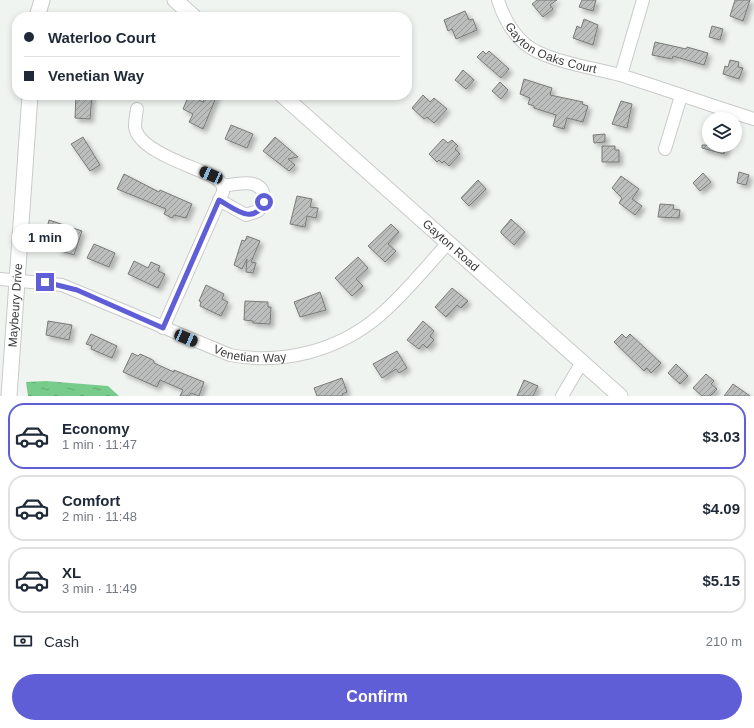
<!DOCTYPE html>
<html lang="en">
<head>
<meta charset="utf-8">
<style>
	:root { --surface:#fff; --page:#f6f6f7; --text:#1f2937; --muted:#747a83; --line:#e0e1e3; --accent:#5f5ed7 }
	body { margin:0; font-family:Helvetica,sans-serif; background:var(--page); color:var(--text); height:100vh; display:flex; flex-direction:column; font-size:15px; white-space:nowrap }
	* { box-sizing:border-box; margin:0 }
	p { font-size:13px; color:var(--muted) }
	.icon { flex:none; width:22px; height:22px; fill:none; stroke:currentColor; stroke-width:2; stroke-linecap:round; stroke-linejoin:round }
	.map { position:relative; height:396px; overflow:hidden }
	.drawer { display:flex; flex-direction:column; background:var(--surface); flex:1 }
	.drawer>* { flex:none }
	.banner { position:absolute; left:12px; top:12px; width:400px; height:88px; border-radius:16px; box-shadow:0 2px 6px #0003; display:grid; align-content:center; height:88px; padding:0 12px; background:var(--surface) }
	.fabs { position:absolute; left:702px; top:112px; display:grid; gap:8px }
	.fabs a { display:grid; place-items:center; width:40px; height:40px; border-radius:50%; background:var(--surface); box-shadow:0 2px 6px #0003; font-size:20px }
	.end { position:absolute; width:18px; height:18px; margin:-9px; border:5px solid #5f5ed7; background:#fff; box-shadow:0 0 0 2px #fff }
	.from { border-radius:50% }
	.bubble { position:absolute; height:28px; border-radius:14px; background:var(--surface); box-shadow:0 2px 6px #0003; font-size:13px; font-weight:700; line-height:28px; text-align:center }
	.car { position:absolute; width:12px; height:24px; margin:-12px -6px; border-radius:5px; box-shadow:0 0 3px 1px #0007; background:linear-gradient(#222 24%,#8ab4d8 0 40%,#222 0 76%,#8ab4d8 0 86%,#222 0) }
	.banner b { display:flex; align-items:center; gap:14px; height:38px; font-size:15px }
	.banner b+b { border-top:1px solid var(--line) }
	.banner i { width:10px; height:10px; background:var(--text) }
	ul { padding:7px 0 0; list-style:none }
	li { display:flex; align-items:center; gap:12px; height:66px; margin:0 8px 6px; padding:0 4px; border:2px solid var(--line); border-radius:16px }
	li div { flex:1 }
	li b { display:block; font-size:15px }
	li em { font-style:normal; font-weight:700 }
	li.on { border-color:var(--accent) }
	li>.icon { width:36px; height:36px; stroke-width:1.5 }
	.pay { display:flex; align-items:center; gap:10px; height:44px; padding:0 12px; font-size:15px }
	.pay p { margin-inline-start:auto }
	.action { display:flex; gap:8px; margin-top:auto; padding:8px 12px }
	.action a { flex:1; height:46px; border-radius:24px; background:var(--accent); color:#fff; font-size:16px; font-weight:700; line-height:46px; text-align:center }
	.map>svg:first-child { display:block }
	.water { fill:url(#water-ripples) }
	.building { fill:url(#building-hatch); stroke:#787b78; filter:url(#shadow) }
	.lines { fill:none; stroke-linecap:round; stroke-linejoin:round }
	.minor-casing { stroke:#c8cbc9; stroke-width:14 }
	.tertiary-casing { stroke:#c8cbc9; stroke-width:17 }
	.minor { stroke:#fff; stroke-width:12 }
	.tertiary { stroke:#fff; stroke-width:15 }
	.route { stroke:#5f5ed7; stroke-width:5 }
	.labels { text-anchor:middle; stroke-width:4; stroke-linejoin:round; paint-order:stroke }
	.street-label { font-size:12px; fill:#393a39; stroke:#fff }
</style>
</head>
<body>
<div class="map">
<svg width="754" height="396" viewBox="0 0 754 396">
	<defs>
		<pattern id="water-ripples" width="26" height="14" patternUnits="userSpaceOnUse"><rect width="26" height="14" fill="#77cb8b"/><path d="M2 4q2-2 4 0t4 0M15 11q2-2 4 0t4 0" fill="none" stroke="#63a673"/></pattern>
		<pattern id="building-hatch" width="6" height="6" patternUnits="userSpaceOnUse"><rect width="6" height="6" fill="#bbbebc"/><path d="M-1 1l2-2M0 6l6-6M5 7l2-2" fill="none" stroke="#999b9a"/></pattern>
		<filter id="shadow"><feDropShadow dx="3.5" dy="3.5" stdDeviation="2" flood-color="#0004"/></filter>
	</defs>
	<rect width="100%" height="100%" fill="#f0f4f1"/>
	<path class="water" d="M46,381L108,386L119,396H28L26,382Z"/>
	<path class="building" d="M537,0H557L550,5L553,9L543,17L532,4Z
		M582,0H596L593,11L579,7Z
		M735,0H750L743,21L730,16Z
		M465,11L469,20L473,19L477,30L456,39L452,29L448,31L444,20Z
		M584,19L598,25L593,45L573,38L577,26L581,28Z
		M712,26L723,29L720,40L709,37Z
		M655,42L686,49L687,47L708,53L704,65L673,56L672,59L652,55Z
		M483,51L486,54L489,51L509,69L501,78L477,57Z
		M730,60L739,62L738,67L743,68L739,79L723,74L725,66L728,67Z
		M463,70L474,80L466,89L455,80Z
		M524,79L552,88L550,95L583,102L582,104L588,106L583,122L567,118L564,129L553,126L556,115L534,108V106L528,104L530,98L520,94Z
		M500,82L508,90L501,99L492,91Z
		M76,95H92L90,119L75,118Z
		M189,95L203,102L206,95H217L203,129L189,122L193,114L183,109Z
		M423,95L430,102L434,98L447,109L434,123L427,117L424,119L412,108Z
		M621,101L632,104L627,128L612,124Z
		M231,125L253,134L247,148L225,139Z
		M605,134V142L594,143L593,135Z
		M83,137L100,165L90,171L71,144Z
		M275,137L298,157L288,159L295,165L289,171L263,151Z
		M443,139L448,143L452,140L458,146L455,149L460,154L449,166L444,161L442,163L439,160L437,162L429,154Z
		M702,145H727L724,154L702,148Z
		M602,146H615V150H619V162H602Z
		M739,172L749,175L746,185L737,183Z
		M703,173L711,182L700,191L693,183Z
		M124,174L159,192L160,190L192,204L186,218L174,215L172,218L164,214L166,209L117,189Z
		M621,176L639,189L632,199L642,206L635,215L619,203L622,198L612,188Z
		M478,180L486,189L469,206L461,198Z
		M297,196L312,199L310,207L318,208L316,218L307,216L305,227L290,224Z
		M660,204L674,205L673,209L680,210L679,218L658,217Z
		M511,219L525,232L514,245L501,233V231Z
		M49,220L82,231L74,255L58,250L61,241L45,236Z
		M391,224L399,232L388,244L396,251L385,262L368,246Z
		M247,236L260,241L251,262L256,263L253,273L246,272L247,259L242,269L234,265L242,240L245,241Z
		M94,244L115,253L109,267L87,258Z
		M358,257L368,268L356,279L363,286L352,296L335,278Z
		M134,261L148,268L151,262L160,266L158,271L165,274L158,288L128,274Z
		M206,285L224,294L222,299L228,302L221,316L200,306L201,302L199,301Z
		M452,288L468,301L461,308L457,305L446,317L435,307Z
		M320,292L326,310L300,317L294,302Z
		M245,301L268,302V307H271L270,324L253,323V321L244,320Z
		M48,321L72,325L69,340L46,335Z
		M423,321L434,331L430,336L434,340L427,348L423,344L419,349L407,340Z
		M91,334L117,346L112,358L91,349L92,346L86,344Z
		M622,334L626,338L630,334L661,363L651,373L647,368L644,371L614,342Z
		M397,351L407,368L399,373L396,369L382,378L373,364Z
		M132,353L138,356L140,354L151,359L154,361V363L174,372V370L204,382L199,396L191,393L189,396H180L183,390L160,380L157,387L123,372Z
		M676,364L688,376L680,384L668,373Z
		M706,374L714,381L711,384L717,389L710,396H702L693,388Z
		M342,378L347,392L342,394L343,396H317L314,388Z
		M524,380L538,386L533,396H517Z
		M733,384L750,396H724Z"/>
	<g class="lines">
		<g class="minor-casing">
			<g id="minor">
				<path id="s1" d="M498,0C503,16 512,33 525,44C545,61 594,68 620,75C665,89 709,105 754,119"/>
				<path d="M621,75L643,0"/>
				<path d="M137,109C136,115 135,121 135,127C138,149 185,164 203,172C210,175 219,178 223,186"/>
				<path d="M665,149L681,96"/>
				<path d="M219,200L246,215L258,211C262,207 264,203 264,197C262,177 236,184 223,186"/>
				<path id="s2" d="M0,279L62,285L230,355C282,365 338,351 379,316C404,295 426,267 448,243"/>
				<path d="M163,328L223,192V186"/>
				<path d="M562,396L582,362"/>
			</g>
		</g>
		<g class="tertiary-casing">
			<g id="tertiary">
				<path d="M175,0L194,17"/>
				<path d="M37,17L42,0"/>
				<path id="s3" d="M282,95L620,396"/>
				<path id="s4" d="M9,396L30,95"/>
			</g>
		</g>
		<use href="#minor" class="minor"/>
		<use href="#tertiary" class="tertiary"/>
	</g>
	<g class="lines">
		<path class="route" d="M45,282L77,290L163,328L219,200C235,209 254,226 264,202"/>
	</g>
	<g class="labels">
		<g class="street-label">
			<text dy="4" stroke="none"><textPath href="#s1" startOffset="77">Gayton Oaks Court</textPath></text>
			<text dy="4" stroke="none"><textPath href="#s3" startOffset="226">Gayton Road</textPath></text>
			<text dy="4" stroke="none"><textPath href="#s4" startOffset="91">Maybeury Drive</textPath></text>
			<text dy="4" stroke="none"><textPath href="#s2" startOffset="264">Venetian Way</textPath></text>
		</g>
	</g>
</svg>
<div class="fabs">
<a><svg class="icon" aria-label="layers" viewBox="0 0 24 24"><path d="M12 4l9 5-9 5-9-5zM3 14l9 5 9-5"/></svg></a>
</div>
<i class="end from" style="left:264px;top:202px"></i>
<i class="end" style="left:45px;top:282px"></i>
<div class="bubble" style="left:12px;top:224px;width:66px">1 min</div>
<i class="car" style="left:211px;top:175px;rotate:294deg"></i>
<i class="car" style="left:186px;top:338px;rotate:113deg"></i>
<div class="banner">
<b><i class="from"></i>Waterloo Court</b>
<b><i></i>Venetian Way</b>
</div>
</div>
<section class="drawer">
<ul>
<li class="on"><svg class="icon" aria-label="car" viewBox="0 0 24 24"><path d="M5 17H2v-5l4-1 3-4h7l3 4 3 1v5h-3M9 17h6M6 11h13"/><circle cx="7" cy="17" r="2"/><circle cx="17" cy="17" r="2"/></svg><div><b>Economy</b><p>1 min · 11:47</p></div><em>$3.03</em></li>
<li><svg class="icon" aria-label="car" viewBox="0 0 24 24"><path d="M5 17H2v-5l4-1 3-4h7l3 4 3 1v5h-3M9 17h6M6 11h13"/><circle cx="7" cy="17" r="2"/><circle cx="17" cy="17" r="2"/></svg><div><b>Comfort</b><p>2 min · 11:48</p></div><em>$4.09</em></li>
<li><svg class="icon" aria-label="car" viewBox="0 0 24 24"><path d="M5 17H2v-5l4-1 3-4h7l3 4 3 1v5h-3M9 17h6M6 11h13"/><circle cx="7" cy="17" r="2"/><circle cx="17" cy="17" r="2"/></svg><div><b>XL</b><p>3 min · 11:49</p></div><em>$5.15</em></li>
</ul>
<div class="pay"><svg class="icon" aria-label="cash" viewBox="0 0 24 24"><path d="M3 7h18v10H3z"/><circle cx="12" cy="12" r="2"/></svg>Cash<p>210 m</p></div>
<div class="action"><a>Confirm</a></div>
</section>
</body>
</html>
